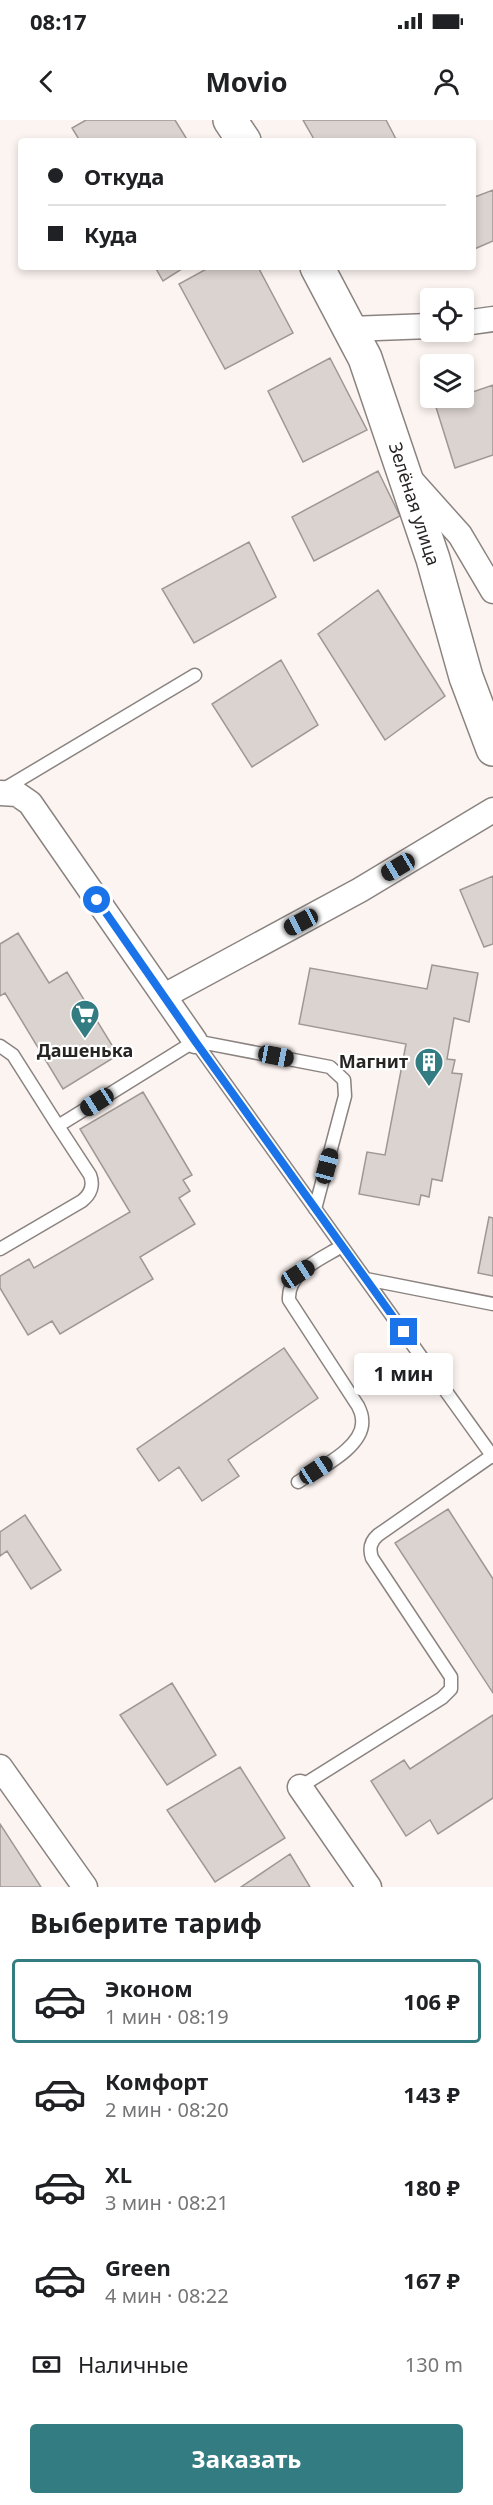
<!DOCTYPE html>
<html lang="ru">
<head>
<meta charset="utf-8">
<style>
	:root { --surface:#fff; --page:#f2f2f2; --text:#202124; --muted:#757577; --line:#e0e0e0; --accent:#337c81 }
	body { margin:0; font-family:"Noto Sans",sans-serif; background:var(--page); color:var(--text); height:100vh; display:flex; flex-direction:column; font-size:22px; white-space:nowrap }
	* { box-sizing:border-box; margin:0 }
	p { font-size:20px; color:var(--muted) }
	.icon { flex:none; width:33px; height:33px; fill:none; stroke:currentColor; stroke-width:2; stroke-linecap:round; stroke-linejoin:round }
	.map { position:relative; height:1767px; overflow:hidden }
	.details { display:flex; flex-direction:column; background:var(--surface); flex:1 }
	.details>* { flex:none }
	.banner { position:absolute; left:18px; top:18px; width:458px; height:132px; border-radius:6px; box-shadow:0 3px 9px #0003; display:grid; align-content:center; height:132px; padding:0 30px; background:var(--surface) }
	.buttons { position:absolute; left:420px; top:168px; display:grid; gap:12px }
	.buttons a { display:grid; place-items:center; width:54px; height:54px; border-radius:6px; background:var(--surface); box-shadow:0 3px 9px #0003; font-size:30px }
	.end { position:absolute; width:27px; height:27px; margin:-14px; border:8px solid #1a73e8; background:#fff; box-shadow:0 0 0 3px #fff }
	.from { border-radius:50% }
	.bubble { position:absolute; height:42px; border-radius:6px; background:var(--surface); box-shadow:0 3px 9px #0003; font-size:20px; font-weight:700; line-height:42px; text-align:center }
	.car { position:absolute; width:18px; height:36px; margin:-18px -9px; border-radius:8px; box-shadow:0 0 4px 2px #0007; background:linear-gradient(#222 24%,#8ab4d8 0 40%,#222 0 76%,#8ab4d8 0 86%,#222 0) }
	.banner b { display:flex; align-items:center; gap:21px; height:57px; font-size:22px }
	.banner b+b { border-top:2px solid var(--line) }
	.banner i { width:15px; height:15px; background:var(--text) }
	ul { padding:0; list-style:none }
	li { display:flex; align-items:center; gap:18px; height:84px; margin:0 12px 9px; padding:0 18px; border:3px solid transparent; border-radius:6px }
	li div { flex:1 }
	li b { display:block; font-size:22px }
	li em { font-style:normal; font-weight:700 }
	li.selected { border-color:var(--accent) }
	li>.icon { width:54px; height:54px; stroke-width:1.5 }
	h2 { padding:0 30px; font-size:27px; line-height:72px }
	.pay { display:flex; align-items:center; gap:15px; height:66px; padding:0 30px; font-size:22px }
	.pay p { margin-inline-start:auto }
	.button { display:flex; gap:12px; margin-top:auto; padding:12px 30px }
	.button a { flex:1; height:69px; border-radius:6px; background:var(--accent); color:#fff; font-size:24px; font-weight:700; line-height:69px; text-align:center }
	.status { display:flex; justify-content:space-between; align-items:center; height:42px; padding:0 30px; background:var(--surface); direction:ltr }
	.status svg { height:16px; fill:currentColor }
	header { display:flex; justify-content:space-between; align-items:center; height:78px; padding:0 30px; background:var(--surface); font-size:27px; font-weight:700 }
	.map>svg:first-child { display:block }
	.building { fill:#dad3cf; stroke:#9e9894; stroke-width:1.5 }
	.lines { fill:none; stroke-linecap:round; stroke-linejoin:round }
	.lane-casing { stroke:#8a8380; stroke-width:15 }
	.street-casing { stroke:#8a8380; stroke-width:27 }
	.secondary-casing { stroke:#8a8380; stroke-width:36 }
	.lane { stroke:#fff; stroke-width:12 }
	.street { stroke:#fff; stroke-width:24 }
	.secondary { stroke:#fff; stroke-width:33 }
	.route { stroke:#1a73e8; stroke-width:8 }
	.labels { text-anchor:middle; stroke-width:4.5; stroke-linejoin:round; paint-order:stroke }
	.street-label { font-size:18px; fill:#272423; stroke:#fff }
	.poi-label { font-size:18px; font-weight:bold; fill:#272423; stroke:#fff }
</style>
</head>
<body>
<div class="status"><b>08:17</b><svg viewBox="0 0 49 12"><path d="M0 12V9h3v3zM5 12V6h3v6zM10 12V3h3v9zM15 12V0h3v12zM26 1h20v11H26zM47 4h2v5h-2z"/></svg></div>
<header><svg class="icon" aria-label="back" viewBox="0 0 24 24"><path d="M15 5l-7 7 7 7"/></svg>Movio<svg class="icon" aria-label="person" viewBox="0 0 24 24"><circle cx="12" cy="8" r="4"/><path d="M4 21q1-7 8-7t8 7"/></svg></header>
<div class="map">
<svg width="493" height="1767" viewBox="0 0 493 1767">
	<rect width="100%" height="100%" fill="#fcf4f1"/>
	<path class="building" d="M86,0H175L188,21H80L72,8Z
		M303,0H386L397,21H315Z
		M493,70V121L472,130V78Z
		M155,147H185L163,161Z
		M210,147H258L293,213L225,249L179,164Z
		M330,238L367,310L303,342L268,271Z
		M493,265V335L455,348L435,284L455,278H464V275Z
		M378,351L400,396L314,441L292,397Z
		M249,422L276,477L194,523L162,469Z
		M378,470L445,576L385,620L318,514Z
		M281,540L318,605L252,647L212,584Z
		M493,756V824L484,827L460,770Z
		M18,813L49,863L67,852L118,935L63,969L5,873L0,876V824Z
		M432,845L478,853L469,902L454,898L447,939L455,940L452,953L462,954L442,1061L432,1059L429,1077L421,1075L419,1085L359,1074L367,1032L385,1035L406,924L299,904L310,848L427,869Z
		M143,972L192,1055L183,1060L190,1071L179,1078L195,1104L140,1137L153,1159L60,1214L52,1201L28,1215L0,1168V1156L29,1139L34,1148L130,1092L80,1009Z
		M489,1097L493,1098V1156L478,1153Z
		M284,1228L318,1278L228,1340L239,1356L202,1381L179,1347L159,1361L137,1329Z
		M448,1389L493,1459V1573L395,1423Z
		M25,1395L61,1450L31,1469L7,1431L0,1436V1412Z
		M172,1563L216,1635L167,1665L120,1595Z
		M493,1595V1678L438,1714L430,1700L406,1716L371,1661L404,1640L410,1649Z
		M240,1647L285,1718L215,1762L167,1690Z
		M0,1704L41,1767H0Z
		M290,1734L310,1767H241Z"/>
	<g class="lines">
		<g class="lane-casing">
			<path id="lane" d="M4,669L195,555
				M195,921L493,1337
				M0,926L13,935L58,1006L195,921L330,947L344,960L345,976L315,1089
				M0,1129L82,1081C91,1074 94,1065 90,1055L58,1006
				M366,1159L493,1184
				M298,1362C318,1349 366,1327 362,1299C362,1295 360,1290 358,1286L289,1180C287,1152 321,1139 342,1126
				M300,1667L442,1578L451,1569V1557L372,1438C369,1429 370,1422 378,1415L493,1335"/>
		</g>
		<g class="street-casing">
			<path id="street" d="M464,203L493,199
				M350,209L430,206
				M409,358L460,415L493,471
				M0,673L17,674L30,683L195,921
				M164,876L360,770L493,690
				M0,1647L85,1767
				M300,1667L369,1767"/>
		</g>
		<g class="secondary-casing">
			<path id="secondary" d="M230,0L244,21
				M317,147L365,238L433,439L466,557L493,629"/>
		</g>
		<use href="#lane" class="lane"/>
		<use href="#street" class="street"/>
		<use href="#secondary" class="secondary"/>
	</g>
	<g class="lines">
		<path class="route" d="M97,780L195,921L404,1212"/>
	</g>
	<defs>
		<g id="supermarket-pin" transform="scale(1.5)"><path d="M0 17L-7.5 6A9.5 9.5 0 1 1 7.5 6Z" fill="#337c81" stroke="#fff"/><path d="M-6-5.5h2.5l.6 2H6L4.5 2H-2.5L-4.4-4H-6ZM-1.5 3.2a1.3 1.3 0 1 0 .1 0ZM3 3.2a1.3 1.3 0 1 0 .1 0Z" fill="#fff"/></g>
		<g id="building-pin" transform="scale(1.5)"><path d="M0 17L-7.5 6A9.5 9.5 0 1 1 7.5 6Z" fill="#337c81" stroke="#fff"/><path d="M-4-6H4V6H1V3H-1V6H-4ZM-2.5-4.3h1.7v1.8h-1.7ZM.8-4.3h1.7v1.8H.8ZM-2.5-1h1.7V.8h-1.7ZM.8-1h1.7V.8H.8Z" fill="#fff"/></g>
	</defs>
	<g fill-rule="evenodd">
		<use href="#supermarket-pin" x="85" y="894"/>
		<use href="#building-pin" x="429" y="942"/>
	</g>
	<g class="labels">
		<g class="street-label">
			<text transform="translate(414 384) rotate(72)" y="6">Зелёная улица</text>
		</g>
		<g class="poi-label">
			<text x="85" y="937">Дашенька</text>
			<text x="408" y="948" text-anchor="end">Магнит</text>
		</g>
	</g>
</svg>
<div class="buttons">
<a><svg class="icon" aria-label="locate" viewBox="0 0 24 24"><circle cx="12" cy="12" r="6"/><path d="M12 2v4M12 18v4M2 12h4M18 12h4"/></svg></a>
<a><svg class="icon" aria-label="layers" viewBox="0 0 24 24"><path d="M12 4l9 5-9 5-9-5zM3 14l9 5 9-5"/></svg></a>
</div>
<i class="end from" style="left:97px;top:780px"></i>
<i class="end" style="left:404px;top:1212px"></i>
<div class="bubble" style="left:354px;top:1233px;width:99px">1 мин</div>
<i class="car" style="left:398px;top:747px;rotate:239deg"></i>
<i class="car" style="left:301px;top:802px;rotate:242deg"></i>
<i class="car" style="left:276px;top:936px;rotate:101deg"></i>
<i class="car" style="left:97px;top:982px;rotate:238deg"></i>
<i class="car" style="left:327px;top:1046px;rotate:15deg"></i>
<i class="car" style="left:298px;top:1154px;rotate:57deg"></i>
<i class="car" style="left:316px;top:1350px;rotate:57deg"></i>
<div class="banner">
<b><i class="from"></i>Откуда</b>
<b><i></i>Куда</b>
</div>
</div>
<section class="details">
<h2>Выберите тариф</h2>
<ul>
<li class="selected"><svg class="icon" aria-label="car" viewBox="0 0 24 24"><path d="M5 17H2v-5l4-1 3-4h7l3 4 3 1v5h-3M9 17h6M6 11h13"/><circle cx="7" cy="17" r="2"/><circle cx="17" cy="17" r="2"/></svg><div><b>Эконом</b><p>1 мин · 08:19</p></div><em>106 ₽</em></li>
<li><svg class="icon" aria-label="car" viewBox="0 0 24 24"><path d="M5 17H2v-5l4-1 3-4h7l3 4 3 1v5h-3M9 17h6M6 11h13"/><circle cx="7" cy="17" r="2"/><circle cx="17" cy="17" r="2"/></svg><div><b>Комфорт</b><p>2 мин · 08:20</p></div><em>143 ₽</em></li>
<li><svg class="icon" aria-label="car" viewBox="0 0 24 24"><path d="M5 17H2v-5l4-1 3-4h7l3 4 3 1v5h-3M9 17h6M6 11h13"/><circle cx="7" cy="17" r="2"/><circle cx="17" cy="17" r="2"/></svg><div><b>XL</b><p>3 мин · 08:21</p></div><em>180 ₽</em></li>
<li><svg class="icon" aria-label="car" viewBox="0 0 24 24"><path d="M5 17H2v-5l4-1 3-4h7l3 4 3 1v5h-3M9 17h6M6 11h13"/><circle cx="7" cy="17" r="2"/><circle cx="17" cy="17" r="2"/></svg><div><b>Green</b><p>4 мин · 08:22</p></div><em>167 ₽</em></li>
</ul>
<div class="pay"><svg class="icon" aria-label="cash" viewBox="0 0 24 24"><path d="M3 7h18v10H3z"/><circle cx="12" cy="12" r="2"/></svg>Наличные<p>130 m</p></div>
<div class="button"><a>Заказать</a></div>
</section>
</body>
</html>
